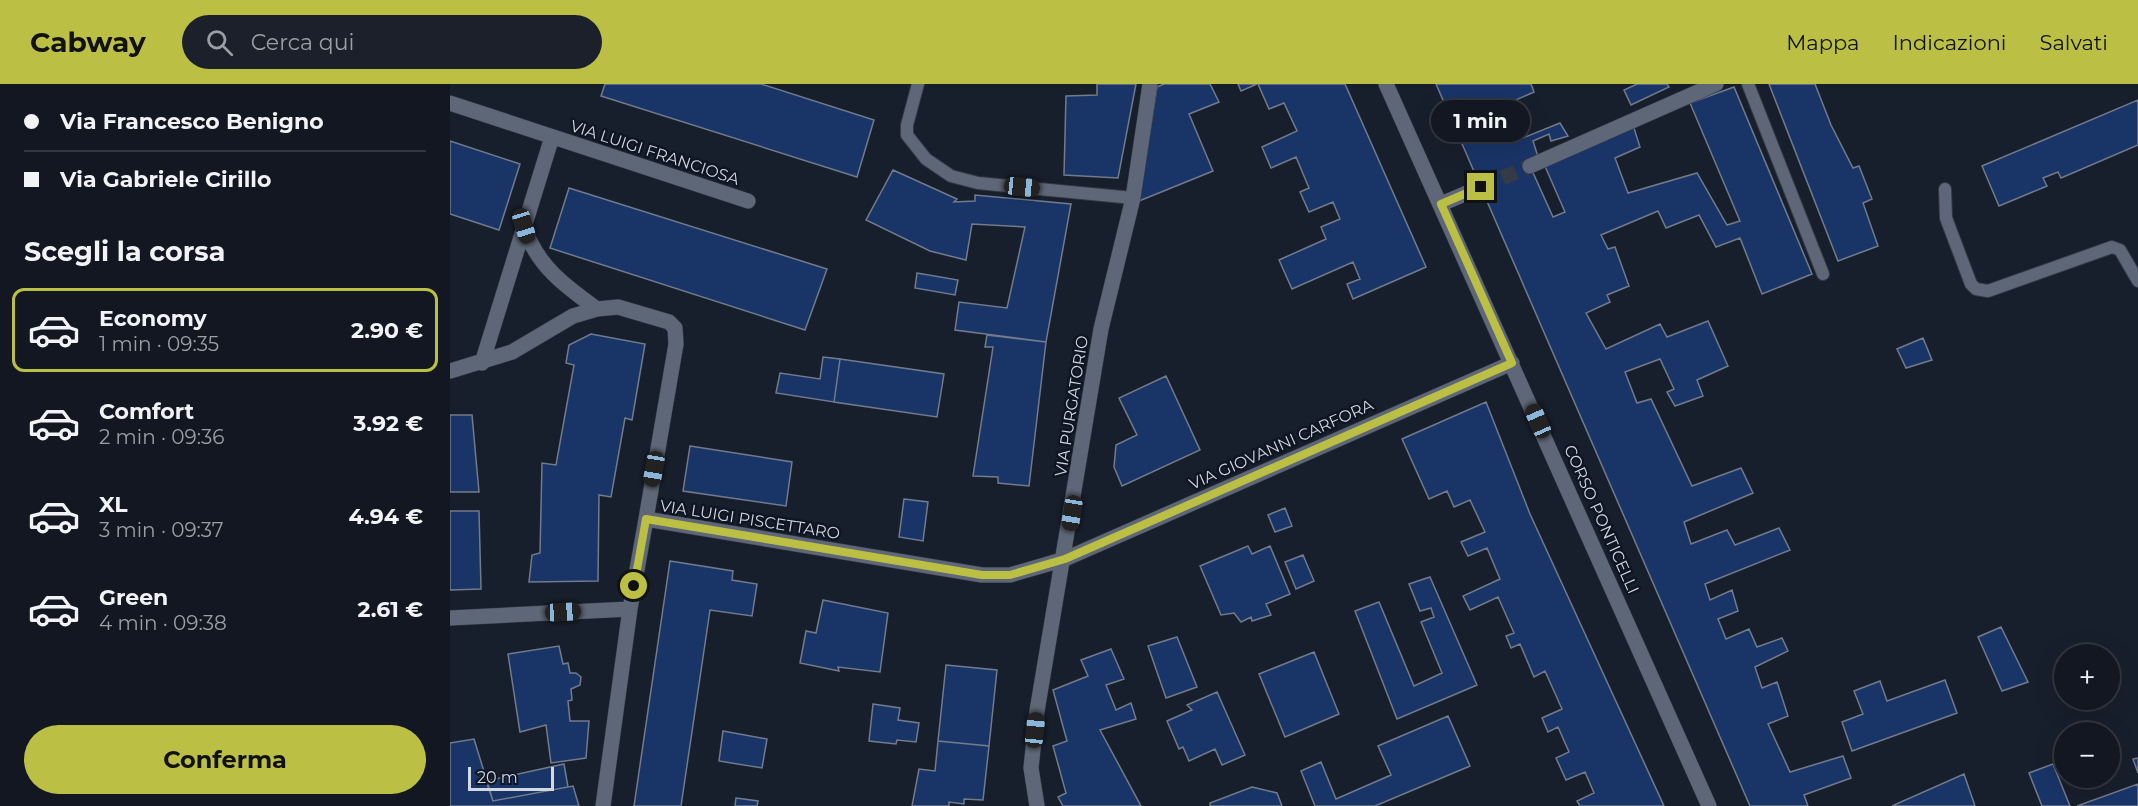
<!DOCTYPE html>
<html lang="it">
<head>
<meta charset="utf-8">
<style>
	:root { --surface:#121721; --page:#1b202a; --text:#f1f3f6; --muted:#9c9fa5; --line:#31363f; --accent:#bbc045 }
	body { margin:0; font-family:Montserrat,sans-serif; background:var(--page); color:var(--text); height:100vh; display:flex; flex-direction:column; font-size:22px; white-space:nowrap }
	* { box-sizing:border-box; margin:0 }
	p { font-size:20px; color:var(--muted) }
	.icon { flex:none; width:33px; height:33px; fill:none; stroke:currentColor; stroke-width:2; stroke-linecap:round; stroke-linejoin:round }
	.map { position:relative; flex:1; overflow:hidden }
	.sheet { display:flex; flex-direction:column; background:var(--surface); width:450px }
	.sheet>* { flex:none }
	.guide { display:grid; align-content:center; height:132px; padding:0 24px; background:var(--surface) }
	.fabs { position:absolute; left:1604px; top:560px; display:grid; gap:12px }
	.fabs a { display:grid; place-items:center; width:66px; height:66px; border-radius:50%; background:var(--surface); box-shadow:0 6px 24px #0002,0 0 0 2px var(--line); font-size:30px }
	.scale { position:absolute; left:18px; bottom:15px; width:86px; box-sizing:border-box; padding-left:6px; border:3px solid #d2d7e0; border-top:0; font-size:16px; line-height:21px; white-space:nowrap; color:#d2d7e0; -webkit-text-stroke:4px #0f1623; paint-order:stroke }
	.end { position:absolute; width:27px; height:27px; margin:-14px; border:8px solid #bbc045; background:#111; box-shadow:0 0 0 3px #111 }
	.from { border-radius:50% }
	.bubble { position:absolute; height:42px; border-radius:21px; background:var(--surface); box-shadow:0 6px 24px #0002,0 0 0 2px var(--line); font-size:20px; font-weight:700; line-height:42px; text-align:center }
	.car { position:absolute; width:18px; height:36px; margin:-18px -9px; border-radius:8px; box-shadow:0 0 4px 2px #0007; background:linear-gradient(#222 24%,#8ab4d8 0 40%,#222 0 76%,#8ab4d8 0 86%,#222 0) }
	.guide b { display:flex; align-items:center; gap:21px; height:57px; font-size:22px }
	.guide b+b { border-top:2px solid var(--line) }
	.guide i { width:15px; height:15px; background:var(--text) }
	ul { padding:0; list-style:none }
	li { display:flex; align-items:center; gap:18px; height:84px; margin:0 12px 9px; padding:0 12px; border:3px solid transparent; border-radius:12px }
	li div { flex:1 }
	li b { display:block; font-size:22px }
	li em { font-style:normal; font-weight:700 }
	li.on { border-color:var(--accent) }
	li>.icon { width:54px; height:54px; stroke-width:1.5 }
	h2 { padding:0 24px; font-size:27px; line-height:72px }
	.action { display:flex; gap:12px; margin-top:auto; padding:12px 24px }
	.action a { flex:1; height:69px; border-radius:36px; background:var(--accent); color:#111; font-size:24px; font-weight:700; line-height:69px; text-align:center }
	header { display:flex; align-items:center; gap:36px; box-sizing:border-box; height:84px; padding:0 30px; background:var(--accent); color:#111 }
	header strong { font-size:28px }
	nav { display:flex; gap:33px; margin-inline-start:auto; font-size:21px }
	.search { width:420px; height:54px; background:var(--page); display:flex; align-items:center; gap:15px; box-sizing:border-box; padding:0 21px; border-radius:33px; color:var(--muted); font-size:22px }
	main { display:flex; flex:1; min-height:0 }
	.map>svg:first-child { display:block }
	.building { fill:#193467; stroke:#717b8b; stroke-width:1.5 }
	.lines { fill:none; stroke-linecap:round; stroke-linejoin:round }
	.minor-tunnel { stroke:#343b47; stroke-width:15; stroke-dasharray:15 8; stroke-linecap:butt }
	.service-casing { stroke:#353a45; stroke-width:14 }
	.minor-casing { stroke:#353a45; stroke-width:16 }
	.service { stroke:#5e6777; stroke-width:12 }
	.minor { stroke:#5e6777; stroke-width:15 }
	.route { stroke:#bbc045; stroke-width:8 }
	.labels { text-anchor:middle; stroke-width:5; stroke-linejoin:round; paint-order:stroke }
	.street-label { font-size:16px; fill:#d2d7e0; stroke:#0f1623 }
</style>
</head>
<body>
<header>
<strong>Cabway</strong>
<div class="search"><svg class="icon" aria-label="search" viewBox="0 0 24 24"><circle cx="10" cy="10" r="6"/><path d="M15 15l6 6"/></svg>Cerca qui</div>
<nav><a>Mappa</a><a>Indicazioni</a><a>Salvati</a></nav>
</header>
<main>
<section class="sheet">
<div class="guide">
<b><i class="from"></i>Via Francesco Benigno</b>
<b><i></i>Via Gabriele Cirillo</b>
</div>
<h2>Scegli la corsa</h2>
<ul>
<li class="on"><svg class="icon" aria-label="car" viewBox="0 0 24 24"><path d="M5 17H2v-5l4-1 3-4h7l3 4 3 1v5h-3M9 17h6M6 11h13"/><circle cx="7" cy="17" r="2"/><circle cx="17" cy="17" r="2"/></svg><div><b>Economy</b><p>1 min · 09:35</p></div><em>2.90 €</em></li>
<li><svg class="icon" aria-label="car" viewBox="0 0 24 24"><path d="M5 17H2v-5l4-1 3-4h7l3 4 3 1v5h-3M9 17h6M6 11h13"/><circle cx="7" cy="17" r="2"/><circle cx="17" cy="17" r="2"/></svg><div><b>Comfort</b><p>2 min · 09:36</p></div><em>3.92 €</em></li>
<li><svg class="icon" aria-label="car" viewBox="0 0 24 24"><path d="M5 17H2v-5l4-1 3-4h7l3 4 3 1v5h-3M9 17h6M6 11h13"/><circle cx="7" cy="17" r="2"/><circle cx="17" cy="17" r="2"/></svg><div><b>XL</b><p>3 min · 09:37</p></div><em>4.94 €</em></li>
<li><svg class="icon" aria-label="car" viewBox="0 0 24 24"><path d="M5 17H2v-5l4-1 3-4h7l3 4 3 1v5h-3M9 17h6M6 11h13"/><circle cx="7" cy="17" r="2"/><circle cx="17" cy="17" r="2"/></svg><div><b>Green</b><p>4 min · 09:38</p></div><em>2.61 €</em></li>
</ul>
<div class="action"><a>Conferma</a></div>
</section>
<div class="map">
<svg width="1688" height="722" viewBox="0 0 1688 722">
	<rect width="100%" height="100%" fill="#181f2c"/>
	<path class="building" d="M155,0H311L424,36L407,93L151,12Z
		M647,0H686L668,94L614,91L616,12L647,11Z
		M714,0H760L769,18L739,30L763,87L689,117L707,3Z
		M788,0H807L791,7Z
		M808,0H895L976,183L903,215L897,200L910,195L903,178L842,205L829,176L876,155L871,143L890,135L883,118L859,128L850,108L859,104L846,73L821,84L812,63L847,47L834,19L819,25Z
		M986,0H1081L1084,8L1050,23L1063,58L1110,39L1118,52L1101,57L1099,50L1083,57L1089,76L1080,82L1103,133L1115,128L1094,80L1183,41L1190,63L1165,74L1178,109L1247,89L1277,141L1290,137L1240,19L1284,3L1362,190L1312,210L1290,154L1266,163L1249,131L1216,144L1208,127L1151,151L1158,165L1165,163L1179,202L1157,211L1160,218L1136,229L1156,265L1210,240L1217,253L1258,237L1278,282L1247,296L1253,312L1225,322L1217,308L1224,305L1210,275L1175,288L1187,319L1201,315L1242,402L1291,384L1303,409L1234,438L1241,460L1277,446L1285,461L1329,444L1340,466L1255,500L1260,516L1282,506L1288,527L1268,535L1276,555L1299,545L1307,563L1332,554L1338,567L1305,583L1312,604L1327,598L1338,632L1318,640L1340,688L1393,672L1401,694L1354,711L1358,722H1300Z
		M1187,0H1217L1219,3L1181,21L1174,6Z
		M1319,0H1365L1381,41L1403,84L1409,82L1422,115L1413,119L1428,162L1388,177Z
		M1688,16V61L1611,94L1608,88L1593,94L1597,102L1549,122L1532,82Z
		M0,57L70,80L49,146L0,130Z
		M443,86L507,115L504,118L525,117V111L621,120L596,258L505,246L509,218L557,224L575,143L522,140L516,176L480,167L416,136Z
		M119,104L377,185L355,246L100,164Z
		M467,189L508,196L505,211L465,204Z
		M141,250L195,260L182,336L175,334L161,413L149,411L148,497L79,498L82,471L90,469L92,379L106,381L124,281L116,279L119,261Z
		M537,251L596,258L579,402L548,399V393L523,392L543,263H535Z
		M1473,254L1482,276L1456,284L1447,265Z
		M373,273L390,275L384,318L326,309L330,289L370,295Z
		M390,275L494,290L487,333L384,318Z
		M716,292L750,366L672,402L664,383L666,361L687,351L669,314Z
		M1036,318L1080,430L1214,722H1130L1127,717L1144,709L1135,688L1116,696L1106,674L1119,668L1108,643L1098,648L1092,634L1112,625L1095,587L1084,593L1070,560L1061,564L1056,552L1064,549L1048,513L1020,526L1013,512L1050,495L1037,464L1018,472L1011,458L1035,448L1020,416L1004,423L997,407L979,415L952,355Z
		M0,331H22L29,408H0Z
		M240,362L342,378L336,422L233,407Z
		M454,415L478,418L473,457L449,453Z
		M835,424L842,442L825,448L818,431Z
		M0,427H29L31,505L0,506Z
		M798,462L802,470L820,462L840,510L816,520L821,531L802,537L801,533L791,538L784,529L771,531L750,482Z
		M853,471L864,497L846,505L835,478Z
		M220,477L283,487L282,496L307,500L302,532L260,526L231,722H184Z
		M980,493L1027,601L947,635L905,527L929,518L964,602L992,589L971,538L984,533L981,524L970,527L959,500Z
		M373,516L438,529L430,588L388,583L389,587L350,579L356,547L366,549Z
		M1551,543L1578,598L1552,607L1528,553Z
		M727,553L747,603L716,614L698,562Z
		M109,562L113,580L118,579L120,589H126L131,593L130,601L121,605L122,616L118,617L120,637H139L136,674L101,679L96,641L70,648L58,570Z
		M661,565L674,595L656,601L666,626L681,619L686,635L650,646L691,722H613L608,713L616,709L603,662L617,657L603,606L638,592L631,576Z
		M864,568L889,630L835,653L809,590Z
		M496,581L547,586L539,662L488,657Z
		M1495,596L1507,629L1402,667L1392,638L1413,630L1404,607L1430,597L1437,617Z
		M767,608L795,671L772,681L765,665L739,677L733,663L729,665L717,637L742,626L737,621Z
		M423,620L450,624L448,636L469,639L466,658L447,656L446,660L419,657Z
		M998,632L1020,682L925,722H865L851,687L871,678L886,715L941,691L928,662Z
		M273,647L317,655L312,684L269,677Z
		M24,655L43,717L123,702L129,722H0V659Z
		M488,657L539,662L533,716L514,715V720L499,718V722H462L469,685L485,687Z
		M1688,674V689L1683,675Z
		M114,680L118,703L43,717L36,697Z
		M1603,680L1620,722H1592L1579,689Z
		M1514,690L1525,722H1442Z
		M1688,700V722H1627Z
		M802,703L827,709L832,722H760V719Z
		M286,714L308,717L307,722H285Z"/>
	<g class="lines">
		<path class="minor-tunnel" d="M1031,103L1080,82"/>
		<g class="service-casing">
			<path id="service" d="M468,0L457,41V51L476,75L501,92L528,99L683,114
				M1298,0L1373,190
				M1495,105L1496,134L1521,200L1526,205L1538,207L1662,163L1670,166L1688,197"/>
		</g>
		<g class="minor-casing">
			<path id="minor" d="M936,0L1259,722
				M0,19L298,117
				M1080,82L1266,0
				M991,120L1031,103
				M74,142C86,181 115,202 147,225
				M32,279L102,53
				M0,287L62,268L123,232L147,225L168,223L219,238L225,244L226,260L196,435L532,491H560L615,475L1062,279
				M0,534L180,525
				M153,722L180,525L196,435
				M587,722L581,684L587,627L651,245L683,114L700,0"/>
		</g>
		<use href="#service" class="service"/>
		<use href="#minor" class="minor"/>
	</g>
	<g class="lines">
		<path class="route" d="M184,502L196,435L532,491H560L615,475L1062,279L991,120L1031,103"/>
	</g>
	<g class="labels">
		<g class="street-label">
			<text transform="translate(205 68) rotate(18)" y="6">VIA LUIGI FRANCIOSA</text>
			<text transform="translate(621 322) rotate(-81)" y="6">VIA PURGATORIO</text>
			<text transform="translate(831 360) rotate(-24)" y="6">VIA GIOVANNI CARFORA</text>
			<text transform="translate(300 435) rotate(9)" y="6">VIA LUIGI PISCETTARO</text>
			<text transform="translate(1152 435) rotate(66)" y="6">CORSO PONTICELLI</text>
		</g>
	</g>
</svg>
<div class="fabs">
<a>+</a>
<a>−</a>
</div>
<div class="scale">20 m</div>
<i class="end from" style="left:184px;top:502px"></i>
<i class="end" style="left:1031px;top:103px"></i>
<div class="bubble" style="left:981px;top:16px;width:99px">1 min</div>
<i class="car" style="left:572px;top:103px;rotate:96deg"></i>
<i class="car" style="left:74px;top:142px;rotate:163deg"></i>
<i class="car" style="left:1088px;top:337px;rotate:336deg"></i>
<i class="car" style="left:204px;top:385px;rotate:190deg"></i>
<i class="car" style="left:622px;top:429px;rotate:189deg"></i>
<i class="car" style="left:113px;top:528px;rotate:87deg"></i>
<i class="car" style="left:585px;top:646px;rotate:6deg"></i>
</div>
</main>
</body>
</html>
